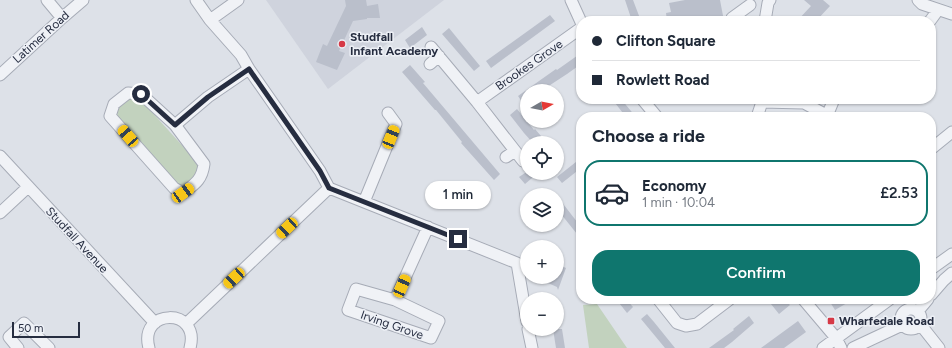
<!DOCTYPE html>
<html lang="en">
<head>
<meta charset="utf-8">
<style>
	:root { --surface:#fff; --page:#f6f6f7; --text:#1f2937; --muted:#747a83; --line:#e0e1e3; --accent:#0f766e }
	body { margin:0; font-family:Figtree,sans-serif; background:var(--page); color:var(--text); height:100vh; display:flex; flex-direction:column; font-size:15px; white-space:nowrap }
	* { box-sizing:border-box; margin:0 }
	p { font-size:13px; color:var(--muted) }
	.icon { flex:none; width:22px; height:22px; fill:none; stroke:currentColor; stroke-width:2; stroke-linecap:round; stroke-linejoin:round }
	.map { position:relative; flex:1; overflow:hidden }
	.drawer { position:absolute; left:576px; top:112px; width:360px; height:192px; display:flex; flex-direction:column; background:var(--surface); border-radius:16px; box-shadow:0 1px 3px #0004 }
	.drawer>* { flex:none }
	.top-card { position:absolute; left:576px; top:16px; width:360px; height:88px; border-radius:16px; box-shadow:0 1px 3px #0004; display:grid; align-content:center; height:88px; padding:0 16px; background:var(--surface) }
	.needle { width:26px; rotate:81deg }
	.buttons { position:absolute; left:520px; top:84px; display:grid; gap:8px }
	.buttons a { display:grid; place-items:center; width:44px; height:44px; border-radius:50%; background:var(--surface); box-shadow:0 1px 3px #0004; font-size:20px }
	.scale { position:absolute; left:12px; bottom:10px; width:68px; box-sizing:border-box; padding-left:4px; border:2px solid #262d40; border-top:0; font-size:11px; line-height:14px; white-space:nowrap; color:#262d40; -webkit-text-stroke:3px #edf0f6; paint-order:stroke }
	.end { position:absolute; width:18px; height:18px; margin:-9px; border:5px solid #262d40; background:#fff; box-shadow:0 0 0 2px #fff }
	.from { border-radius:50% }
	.bubble { position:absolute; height:28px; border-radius:14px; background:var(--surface); box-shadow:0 1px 3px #0004; font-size:13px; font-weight:600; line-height:28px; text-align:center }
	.car { position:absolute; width:12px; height:24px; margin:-12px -6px; border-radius:5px; box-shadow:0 0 3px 1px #0007; background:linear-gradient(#f5c518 24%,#345 0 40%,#f5c518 0 76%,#345 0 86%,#f5c518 0) }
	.top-card b { display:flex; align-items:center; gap:14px; height:38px; font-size:15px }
	.top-card b+b { border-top:1px solid var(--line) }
	.top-card i { width:10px; height:10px; background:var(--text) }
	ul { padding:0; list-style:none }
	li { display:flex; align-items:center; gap:12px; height:66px; margin:0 8px 6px; padding:0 8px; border:2px solid transparent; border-radius:16px }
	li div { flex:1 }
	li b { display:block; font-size:15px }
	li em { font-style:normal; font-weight:600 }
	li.current { border-color:var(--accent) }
	li>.icon { width:36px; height:36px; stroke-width:1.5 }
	h2 { padding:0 16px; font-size:18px; line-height:48px }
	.button { display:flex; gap:8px; margin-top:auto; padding:8px 16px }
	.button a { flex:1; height:46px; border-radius:16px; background:var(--accent); color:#fff; font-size:16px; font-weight:600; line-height:46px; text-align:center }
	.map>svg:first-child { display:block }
	.built { fill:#cfd3dd }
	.green { fill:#c2d2be }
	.building { fill:#babfcb }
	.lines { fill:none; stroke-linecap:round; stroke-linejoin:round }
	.minor-casing { stroke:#a6abb6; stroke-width:13 }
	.minor { stroke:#f0f2f6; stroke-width:11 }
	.route { stroke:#262d40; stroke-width:5 }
	.poi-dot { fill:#d63946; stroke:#edf0f6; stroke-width:1.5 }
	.labels { text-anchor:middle; stroke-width:3; stroke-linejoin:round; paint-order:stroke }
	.street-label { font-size:12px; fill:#262d40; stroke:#edf0f6 }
	.poi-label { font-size:12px; font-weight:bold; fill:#262d40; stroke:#edf0f6; text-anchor:start }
</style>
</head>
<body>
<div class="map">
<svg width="952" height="348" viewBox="0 0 952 348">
	<rect width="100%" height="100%" fill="#dde1e8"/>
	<path class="built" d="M266,0H444L328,89Z"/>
	<path class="green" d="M131,97L141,100L198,163C199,172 199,176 191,182C186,185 184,186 179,186L117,116C118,105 122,102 131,97Z
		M597,304L627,348H589L583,305Z"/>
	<path class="building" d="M345,0H366L367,6L378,4L380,18H367V19L353,21L339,51L345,53L337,70L316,62L323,44L327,46L346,6Z
		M625,0H633L641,21H632Z
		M685,0H720L724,21H667L666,13L671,12L669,3Z
		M804,0H823L830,6L816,21H797L811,6Z
		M550,15L555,21L491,68L486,61L532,28Z
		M422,27L427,35L410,48L405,40Z
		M449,28L462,44L480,66L474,71L442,34Z
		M581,53V64L567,74L541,91H527V109L518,96L539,81L556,69L557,70Z
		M410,65L425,82L423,83L500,174L494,180L461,143L462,142L436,110H435L402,72Z
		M612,99H621L636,117H626Z
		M517,109L534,130L535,129L547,143H533L524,133L510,115Z
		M581,158V168L562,183L557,177Z
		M525,173H538L525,184L519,177Z
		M557,196L581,227V239L557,209Z
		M557,264L566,268L558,290L557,287L548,283L550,277H557Z
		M616,299H626L633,307L627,313Z
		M767,299H784L790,305L779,314Z
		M836,299H854L835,310L830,302Z
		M647,314L654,322L675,348H665L641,319Z
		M749,316L754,323L732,342L724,348H709L734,330L733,329Z
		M798,321L806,332L784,348H761Z
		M553,329H562L565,348H556Z"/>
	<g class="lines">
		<g class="minor-casing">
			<path id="minor" d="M47,0L62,18
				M196,0L210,20L241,55L249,69L320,171L329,188L517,263L527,322
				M571,0L581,22
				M918,0L922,4L952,14
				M732,18L750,5
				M210,20L238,0
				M765,21L768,3L770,0
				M930,21L938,10
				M431,47L477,102L581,28
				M430,64L439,56
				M0,75L62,18L83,0
				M642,99L657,117
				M477,102L523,161
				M762,102L804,103L830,117
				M827,116L834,99
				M757,117L762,102L761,99
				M175,125L204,164C202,180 195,184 183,193L174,188L110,116L114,104L128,93L141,94L175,125L208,97L249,69
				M931,149L952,132
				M0,156L155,323
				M506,157L515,151
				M364,202L396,124L388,113
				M0,213L28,187
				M931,269L952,254
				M931,295L944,280L952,273
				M658,299L677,323L686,326L697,324L730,299
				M803,299L836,338L841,348
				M395,300L356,289L348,310L431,338L439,321L395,300L428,227
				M901 319a10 10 0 1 1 20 0a10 10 0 1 1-20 0Z
				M918,311L928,299
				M186,324L329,188
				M920,324L939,348
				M528,329L532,348
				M18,348L9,337L24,323L49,348
				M149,348C138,308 201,307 190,348
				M823,348L890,299
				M853,348L902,325"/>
		</g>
		<use href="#minor" class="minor"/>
	</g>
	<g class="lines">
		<path class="route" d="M141,94L175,125L208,97L249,69L320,171L329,188L458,239"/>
	</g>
	<g class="poi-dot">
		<circle cx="342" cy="44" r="4"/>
		<rect x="827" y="317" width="8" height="8" rx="2"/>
	</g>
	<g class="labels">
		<g class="street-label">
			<text transform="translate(41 37) rotate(-42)" y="4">Latimer Road</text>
			<text transform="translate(529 65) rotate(-35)" y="4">Brookes Grove</text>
			<text transform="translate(77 240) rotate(47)" y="4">Studfall Avenue</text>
			<text transform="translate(392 325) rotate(19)" y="4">Irving Grove</text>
		</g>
		<g class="poi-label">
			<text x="350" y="41">Studfall<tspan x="350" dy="14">Infant Academy</tspan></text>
			<text x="839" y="325">Wharfedale Road</text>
		</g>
	</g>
</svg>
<div class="buttons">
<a><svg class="needle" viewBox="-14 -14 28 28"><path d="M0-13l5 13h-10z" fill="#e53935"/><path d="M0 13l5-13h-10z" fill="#747a83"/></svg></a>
<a><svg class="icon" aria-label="locate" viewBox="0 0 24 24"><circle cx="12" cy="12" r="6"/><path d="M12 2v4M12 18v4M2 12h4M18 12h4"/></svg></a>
<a><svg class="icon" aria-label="layers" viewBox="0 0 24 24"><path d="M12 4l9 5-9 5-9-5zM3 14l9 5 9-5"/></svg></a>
<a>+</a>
<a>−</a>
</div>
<div class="scale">50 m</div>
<i class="end from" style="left:141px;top:94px"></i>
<i class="end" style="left:458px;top:239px"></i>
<div class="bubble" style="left:425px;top:181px;width:66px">1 min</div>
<i class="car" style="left:128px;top:136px;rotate:319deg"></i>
<i class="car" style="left:391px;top:137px;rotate:22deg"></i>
<i class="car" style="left:183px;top:193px;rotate:55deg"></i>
<i class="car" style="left:287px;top:228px;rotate:227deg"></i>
<i class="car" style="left:234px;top:278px;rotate:227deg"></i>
<i class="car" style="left:402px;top:286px;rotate:24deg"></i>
<div class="top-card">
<b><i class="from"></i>Clifton Square</b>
<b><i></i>Rowlett Road</b>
</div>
<section class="drawer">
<h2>Choose a ride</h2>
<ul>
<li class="current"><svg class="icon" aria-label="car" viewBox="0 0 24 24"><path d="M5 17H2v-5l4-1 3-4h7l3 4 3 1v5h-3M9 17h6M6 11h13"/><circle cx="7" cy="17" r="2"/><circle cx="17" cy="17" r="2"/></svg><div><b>Economy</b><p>1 min · 10:04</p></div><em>£2.53</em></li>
</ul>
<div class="button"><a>Confirm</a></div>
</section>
</div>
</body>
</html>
